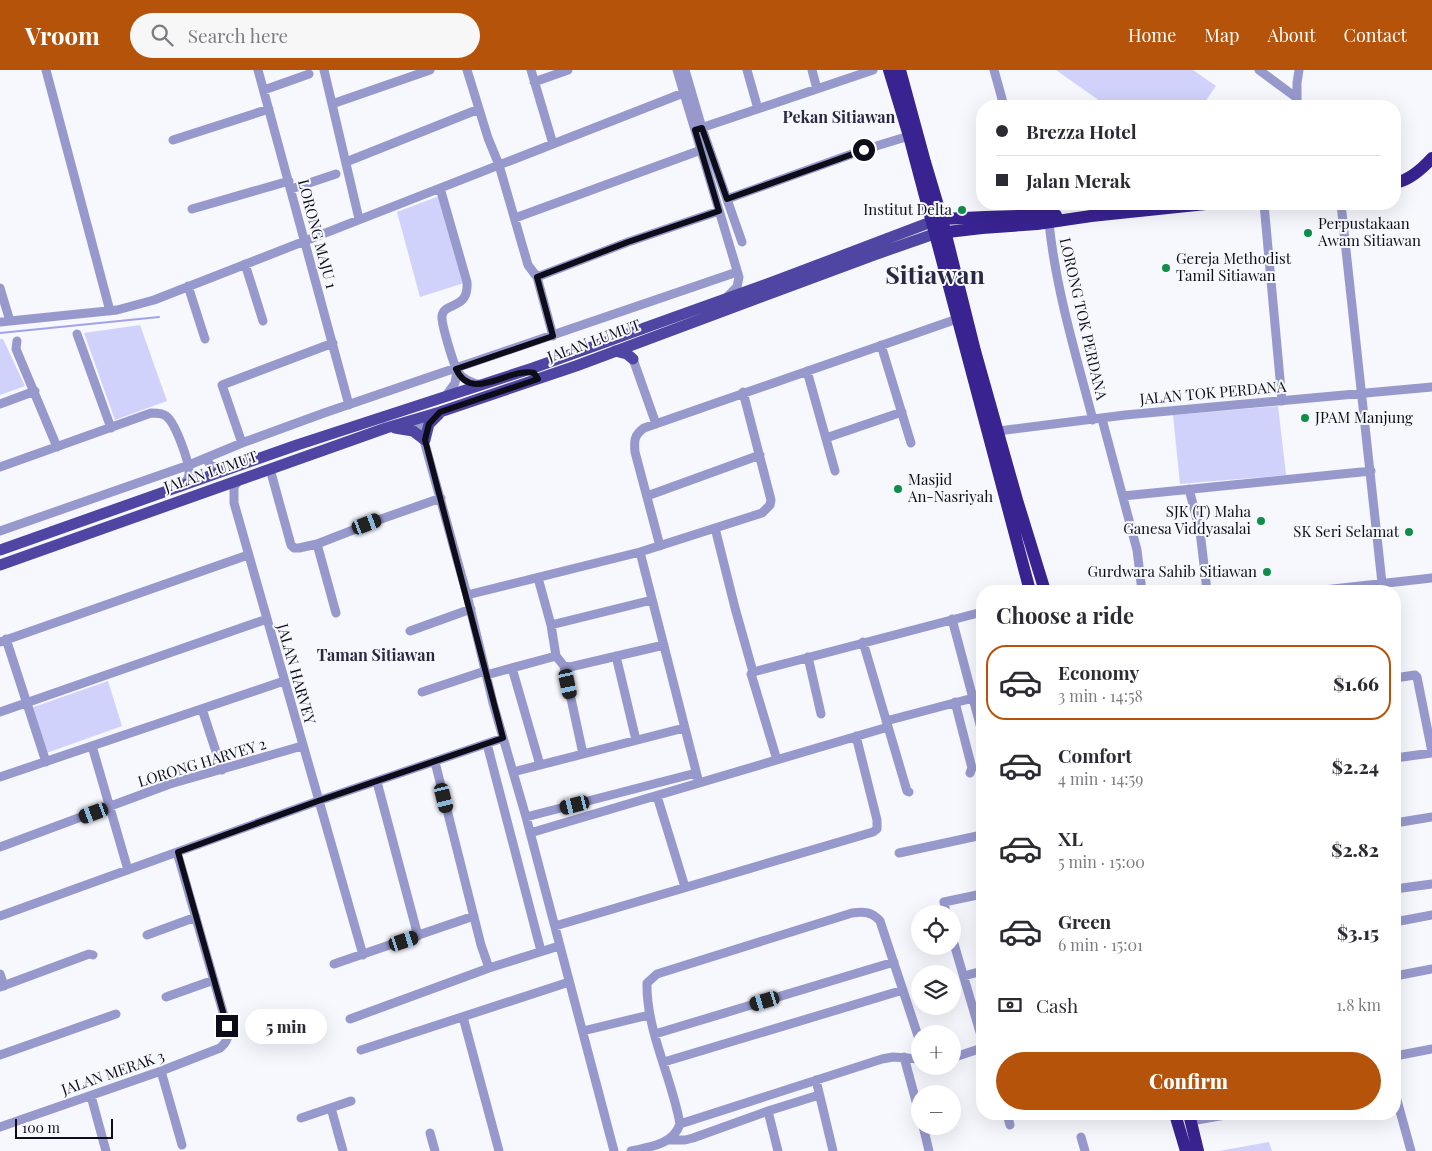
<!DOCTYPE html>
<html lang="en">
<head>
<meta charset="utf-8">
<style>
	:root { --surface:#fff; --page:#f7f7f7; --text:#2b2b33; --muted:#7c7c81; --line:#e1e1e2; --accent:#b45309 }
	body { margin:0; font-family:"Playfair Display",serif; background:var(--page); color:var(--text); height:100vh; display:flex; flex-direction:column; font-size:19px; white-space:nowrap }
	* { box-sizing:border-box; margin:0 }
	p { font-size:16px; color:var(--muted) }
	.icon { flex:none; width:28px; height:28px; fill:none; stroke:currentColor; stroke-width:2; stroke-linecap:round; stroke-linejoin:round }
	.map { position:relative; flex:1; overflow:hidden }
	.details { position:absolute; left:976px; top:515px; width:425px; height:535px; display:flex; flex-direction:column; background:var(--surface); border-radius:20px; box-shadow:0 5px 20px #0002 }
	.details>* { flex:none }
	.top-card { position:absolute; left:976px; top:30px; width:425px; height:110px; border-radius:20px; box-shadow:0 5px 20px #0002; display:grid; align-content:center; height:110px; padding:0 20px; background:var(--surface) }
	.fabs { position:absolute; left:911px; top:835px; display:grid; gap:10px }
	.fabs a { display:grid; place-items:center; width:50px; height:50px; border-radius:50%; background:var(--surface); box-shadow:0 5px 20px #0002; font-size:25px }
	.scale { position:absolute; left:15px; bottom:12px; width:98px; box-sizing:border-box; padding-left:5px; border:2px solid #0c0d18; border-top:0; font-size:14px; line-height:18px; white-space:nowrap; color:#0c0d18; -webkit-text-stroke:4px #f7f7fe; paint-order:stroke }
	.end { position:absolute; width:22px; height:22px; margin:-11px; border:6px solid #0c0d18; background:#fff; box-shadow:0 0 0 2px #fff }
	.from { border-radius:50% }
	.bubble { position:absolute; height:35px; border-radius:18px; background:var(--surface); box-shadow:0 5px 20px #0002; font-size:16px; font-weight:800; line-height:35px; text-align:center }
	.car { position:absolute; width:15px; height:30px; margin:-15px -8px; border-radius:6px; box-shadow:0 0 4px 1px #0007; background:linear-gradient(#222 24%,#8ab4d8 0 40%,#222 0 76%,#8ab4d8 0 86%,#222 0) }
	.top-card b { display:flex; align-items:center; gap:18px; height:48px; font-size:19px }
	.top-card b+b { border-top:1px solid var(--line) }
	.top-card i { width:12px; height:12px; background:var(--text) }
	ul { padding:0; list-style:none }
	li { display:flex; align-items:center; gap:15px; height:75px; margin:0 10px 8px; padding:0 10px; border:2px solid transparent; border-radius:20px }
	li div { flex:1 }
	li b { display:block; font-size:19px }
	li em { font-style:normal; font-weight:800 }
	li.active { border-color:var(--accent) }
	li>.icon { width:45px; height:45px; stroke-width:1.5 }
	h2 { padding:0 20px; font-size:22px; line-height:60px }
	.pay { display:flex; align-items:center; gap:12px; height:55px; padding:0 20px; font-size:19px }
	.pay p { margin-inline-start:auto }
	.primary-button { display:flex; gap:10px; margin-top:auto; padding:10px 20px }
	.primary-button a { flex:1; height:58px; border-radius:30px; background:var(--accent); color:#fff; font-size:20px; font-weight:800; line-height:58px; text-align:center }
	header { display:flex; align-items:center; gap:30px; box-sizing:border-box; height:70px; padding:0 25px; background:var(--accent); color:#fff }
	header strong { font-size:24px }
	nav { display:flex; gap:28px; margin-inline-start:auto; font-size:18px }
	.search { width:350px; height:45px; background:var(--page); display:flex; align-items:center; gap:12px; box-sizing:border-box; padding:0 18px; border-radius:28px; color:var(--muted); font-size:19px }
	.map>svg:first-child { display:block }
	.green { fill:#d0d2fc }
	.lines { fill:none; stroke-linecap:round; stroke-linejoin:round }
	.stream { stroke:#a1a2ed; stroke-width:2 }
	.minor { stroke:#9799cd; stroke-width:9 }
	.major { stroke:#4e46a2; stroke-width:11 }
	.highway { stroke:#382390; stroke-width:12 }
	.route { stroke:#0c0d18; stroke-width:6 }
	.poi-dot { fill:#108d49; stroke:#f7f7fe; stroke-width:2 }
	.labels { text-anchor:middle; stroke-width:4; stroke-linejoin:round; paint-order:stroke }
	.poi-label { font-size:15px; fill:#0c0d18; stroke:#f7f7fe; text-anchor:end }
	.street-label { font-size:15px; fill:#0c0d18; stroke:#f7f7fe }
	.neighbourhood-label { font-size:16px; font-weight:bold; fill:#282842; stroke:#f7f7fe }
	.town-label { font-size:25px; font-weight:bold; fill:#282842; stroke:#f7f7fe }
</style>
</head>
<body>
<header>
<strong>Vroom</strong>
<div class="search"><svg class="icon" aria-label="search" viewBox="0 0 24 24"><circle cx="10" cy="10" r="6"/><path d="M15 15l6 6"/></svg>Search here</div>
<nav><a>Home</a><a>Map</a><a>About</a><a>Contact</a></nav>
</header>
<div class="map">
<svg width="1432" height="1081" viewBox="0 0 1432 1081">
	<rect width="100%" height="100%" fill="#f7f7fe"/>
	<path class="green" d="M1056,0H1193L1216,16L1202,36H1107Z
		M442,125L467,212L420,227L397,142Z
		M140,255L167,331L115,350L84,263Z
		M0,269H3L25,316L0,325Z
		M1278,336L1286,405L1180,414L1173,345Z
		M108,611L122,656L41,685L28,639Z
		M1269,1072L1272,1081H1219Z"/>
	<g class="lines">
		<path class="stream" d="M0,263L159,247"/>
		<path class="minor" d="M46,0L110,241
			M258,0L349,335
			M324,0L359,149
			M467,0L488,68L499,95L528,195L537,207L553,266
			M531,0L553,74
			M677,0L739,207L737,217L728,226
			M685,0L702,58L742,172
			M747,0L758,39
			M812,0L817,19
			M994,0L1004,36
			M1259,0L1297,28
			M534,12L568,0
			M264,20L309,4
			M332,34L430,0
			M1297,36V13L1299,0
			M695,60L873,0
			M173,70L269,39
			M346,92L479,39
			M440,118L467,212C469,241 444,231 442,246C441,253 454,296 458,302C463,310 472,313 481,315
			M291,119L336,104
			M727,129L863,80L909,66
			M1032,134L1035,145
			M1264,134L1282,331
			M1341,134L1382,513
			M192,139L289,111
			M515,148L701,80
			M1049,153C1056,220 1076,285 1093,350
			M245,194L263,251
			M537,207L628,172L719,141
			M188,216L205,269
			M0,218L10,251
			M0,252L117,240L154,230L691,20
			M77,264L111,358
			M17,271L16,279L57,377
			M881,275L911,373
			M633,289L656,354
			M807,301L835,401
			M445,327L455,313L457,302
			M0,334L35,321
			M418,349L467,525L493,633L526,747L614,1081
			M1102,349L1137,480L1142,521
			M998,361L1125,345L1432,317
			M826,368L902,342
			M242,373L222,315L333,273
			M206,388L210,395L225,401
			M0,397L151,343C156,343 163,343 166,346C175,352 190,393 189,404C189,409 185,413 181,417
			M270,399L291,475L294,478H299L317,474L384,448L441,428
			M239,410L234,417V433L363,885
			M1189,419L1200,461L1207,521
			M647,426L760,385
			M1123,426L1371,401
			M715,458L735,538L753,602L751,604L752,607L777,690
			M0,461L189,395L242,373L324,343L737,202
			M317,474L336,543
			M660,476L635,382C634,371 634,365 644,358L957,249
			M640,482L699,713
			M538,508L551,555L556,586L564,596L583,684
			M1315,521L1432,508
			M467,525L640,482L762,443L770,435L771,430L743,322
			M952,549L982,662
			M551,555L652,530
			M410,561L471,539
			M6,569L46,692
			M0,572L248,485
			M863,572L907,721L909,722
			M616,586L636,670
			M808,587L821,644
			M564,596L570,597L664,575
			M512,598L540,695
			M753,602L982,542
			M486,605L556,586
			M1395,608L1415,605L1417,607L1432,682
			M422,622L485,601
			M955,632L972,698L970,703
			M202,639L222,700
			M0,642L267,549
			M886,651L973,628
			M487,674L541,881
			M92,676L128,800
			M1395,688L1432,683
			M435,692L481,875L489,898
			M513,702L684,658
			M0,707L284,611
			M377,712L418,866
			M657,726L685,817
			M526,747L696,703
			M1395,753L1432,747
			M530,763L888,657
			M0,777L170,714L302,676
			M899,783L982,765
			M1395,819L1432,814
			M946,844L944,832L982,824
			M0,846L318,731L503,668
			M1395,852L1432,845
			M555,856L873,762L877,759V750L856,666
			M147,865L196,847
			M952,867L982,969
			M334,894L474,846
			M0,904L4,916
			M964,906L982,901
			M1395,906L1432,899
			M0,917L89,884L93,885
			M166,927L214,910
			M463,947L499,1081
			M350,949L489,898L559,876
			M583,961L649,945
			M655,964L894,892
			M361,980L569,912
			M0,985L116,944
			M1395,986L1432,979
			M904,987L920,1046
			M952,988L982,978
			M664,992L903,920
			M161,1001L182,1075
			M816,1010L833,1081
			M1395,1023L1411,1081
			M91,1026L106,1081
			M331,1038L343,1081
			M768,1041L778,1081
			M1007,1044L1010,1055
			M301,1048L351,1031
			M1191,1051L1231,1044
			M680,1054L882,989L893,987L920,989
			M923,1056L929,1081
			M0,1057L161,1001L220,978C228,971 229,966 227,956L177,782
			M430,1063L435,1081
			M1081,1067L1085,1081
			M667,1070H685L693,1068L768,1041L819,1025
			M631,1081C649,1077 673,1075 680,1054C672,1008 646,960 647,913L657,904L852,843C864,841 872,842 880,851L920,972"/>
		<path class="major" d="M615,281L627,284L633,289
			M395,358L413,361L425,370L429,354L439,344
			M0,480L297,375L533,298L778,210L931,152
			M0,495L386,358L440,342L576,296L874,185L934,164"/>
		<path class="highway" d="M889,0L909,66L1030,521
			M900,0L925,92L942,149L975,281L1017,430L1045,521
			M1395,113C1410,110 1422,99 1432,88
			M934,151L942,149L985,147L1056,145
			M939,163L982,158L1037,154L1091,146L1206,134
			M1175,1044L1186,1081
			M1189,1044L1198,1081"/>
	</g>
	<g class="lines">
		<path class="route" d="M227,956L178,782L318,731L503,668L425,370L429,354L440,342L538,309L534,303C510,296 472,334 456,299L553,266L537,207L628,172L719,141L695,60L702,58L727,129L864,80"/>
	</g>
	<g class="poi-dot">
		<circle cx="962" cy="140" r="5"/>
		<circle cx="1308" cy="163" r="5"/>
		<circle cx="1166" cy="198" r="5"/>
		<circle cx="1305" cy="348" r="5"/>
		<circle cx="898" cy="419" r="5"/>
		<circle cx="1261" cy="451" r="5"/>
		<circle cx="1409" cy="462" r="5"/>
		<circle cx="1267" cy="502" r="5"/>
	</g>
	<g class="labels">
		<g class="poi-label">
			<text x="952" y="145">Institut Delta</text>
			<text x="1318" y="159" text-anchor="start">Perpustakaan<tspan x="1318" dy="17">Awam Sitiawan</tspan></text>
			<text x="1176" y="194" text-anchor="start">Gereja Methodist<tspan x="1176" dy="17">Tamil Sitiawan</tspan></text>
			<text x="1315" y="353" text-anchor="start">JPAM Manjung</text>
			<text x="908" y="415" text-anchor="start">Masjid<tspan x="908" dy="17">An-Nasriyah</tspan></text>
			<text x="1251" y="447">SJK (T) Maha<tspan x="1251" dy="17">Ganesa Viddyasalai</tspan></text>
			<text x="1399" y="467">SK Seri Selamat</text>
			<text x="1257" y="507">Gurdwara Sahib Sitiawan</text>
		</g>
		<g class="street-label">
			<text transform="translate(317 164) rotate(75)" y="5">LORONG MAJU 1</text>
			<text transform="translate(1083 249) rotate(77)" y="5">LORONG TOK PERDANA</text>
			<text transform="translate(594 271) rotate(-20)" y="5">JALAN LUMUT</text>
			<text transform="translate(1213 323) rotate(-5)" y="5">JALAN TOK PERDANA</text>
			<text transform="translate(211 402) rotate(-19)" y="5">JALAN LUMUT</text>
			<text transform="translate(296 604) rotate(74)" y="5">JALAN HARVEY</text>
			<text transform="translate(202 693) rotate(-17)" y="5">LORONG HARVEY 2</text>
			<text transform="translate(113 1003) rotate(-19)" y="5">JALAN MERAK 3</text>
		</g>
		<g class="neighbourhood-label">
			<text x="839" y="53">Pekan Sitiawan</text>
			<text x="376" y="591">Taman Sitiawan</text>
		</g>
		<g class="town-label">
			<text x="935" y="214">Sitiawan</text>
		</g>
	</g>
</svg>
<div class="fabs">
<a><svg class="icon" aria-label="locate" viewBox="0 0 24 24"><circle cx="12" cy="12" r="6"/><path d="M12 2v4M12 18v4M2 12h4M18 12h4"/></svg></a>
<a><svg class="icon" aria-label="layers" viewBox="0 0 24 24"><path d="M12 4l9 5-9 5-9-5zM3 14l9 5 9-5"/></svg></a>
<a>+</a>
<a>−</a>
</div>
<div class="scale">100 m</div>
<i class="end from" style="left:864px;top:80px"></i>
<i class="end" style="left:227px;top:956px"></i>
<div class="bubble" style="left:245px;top:939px;width:82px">5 min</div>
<i class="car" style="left:367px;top:454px;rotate:69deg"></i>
<i class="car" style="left:568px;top:614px;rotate:168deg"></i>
<i class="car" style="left:444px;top:728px;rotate:166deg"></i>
<i class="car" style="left:575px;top:735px;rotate:256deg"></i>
<i class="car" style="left:94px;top:743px;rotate:250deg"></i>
<i class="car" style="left:404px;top:871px;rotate:72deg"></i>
<i class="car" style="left:765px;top:931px;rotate:253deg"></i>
<div class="top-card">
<b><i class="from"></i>Brezza Hotel</b>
<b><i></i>Jalan Merak</b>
</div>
<section class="details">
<h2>Choose a ride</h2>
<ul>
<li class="active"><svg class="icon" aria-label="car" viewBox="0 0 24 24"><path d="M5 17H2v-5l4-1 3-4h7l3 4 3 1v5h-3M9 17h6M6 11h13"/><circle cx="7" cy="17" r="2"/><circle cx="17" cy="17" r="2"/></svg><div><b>Economy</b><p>3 min · 14:58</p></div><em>$1.66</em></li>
<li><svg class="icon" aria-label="car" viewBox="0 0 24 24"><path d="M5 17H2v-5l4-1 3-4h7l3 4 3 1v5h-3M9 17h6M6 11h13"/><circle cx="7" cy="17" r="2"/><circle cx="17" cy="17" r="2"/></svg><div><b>Comfort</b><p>4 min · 14:59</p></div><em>$2.24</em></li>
<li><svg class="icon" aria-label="car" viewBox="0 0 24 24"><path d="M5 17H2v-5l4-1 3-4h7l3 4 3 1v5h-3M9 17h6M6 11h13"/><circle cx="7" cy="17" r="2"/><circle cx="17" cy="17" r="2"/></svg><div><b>XL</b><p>5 min · 15:00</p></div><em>$2.82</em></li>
<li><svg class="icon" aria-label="car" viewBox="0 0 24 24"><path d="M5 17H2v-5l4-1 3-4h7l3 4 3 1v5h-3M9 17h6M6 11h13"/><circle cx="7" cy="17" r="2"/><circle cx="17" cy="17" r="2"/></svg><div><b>Green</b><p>6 min · 15:01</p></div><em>$3.15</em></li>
</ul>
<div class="pay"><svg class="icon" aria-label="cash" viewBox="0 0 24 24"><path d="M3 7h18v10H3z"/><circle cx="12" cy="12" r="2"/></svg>Cash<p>1.8 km</p></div>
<div class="primary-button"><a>Confirm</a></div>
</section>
</div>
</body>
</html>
